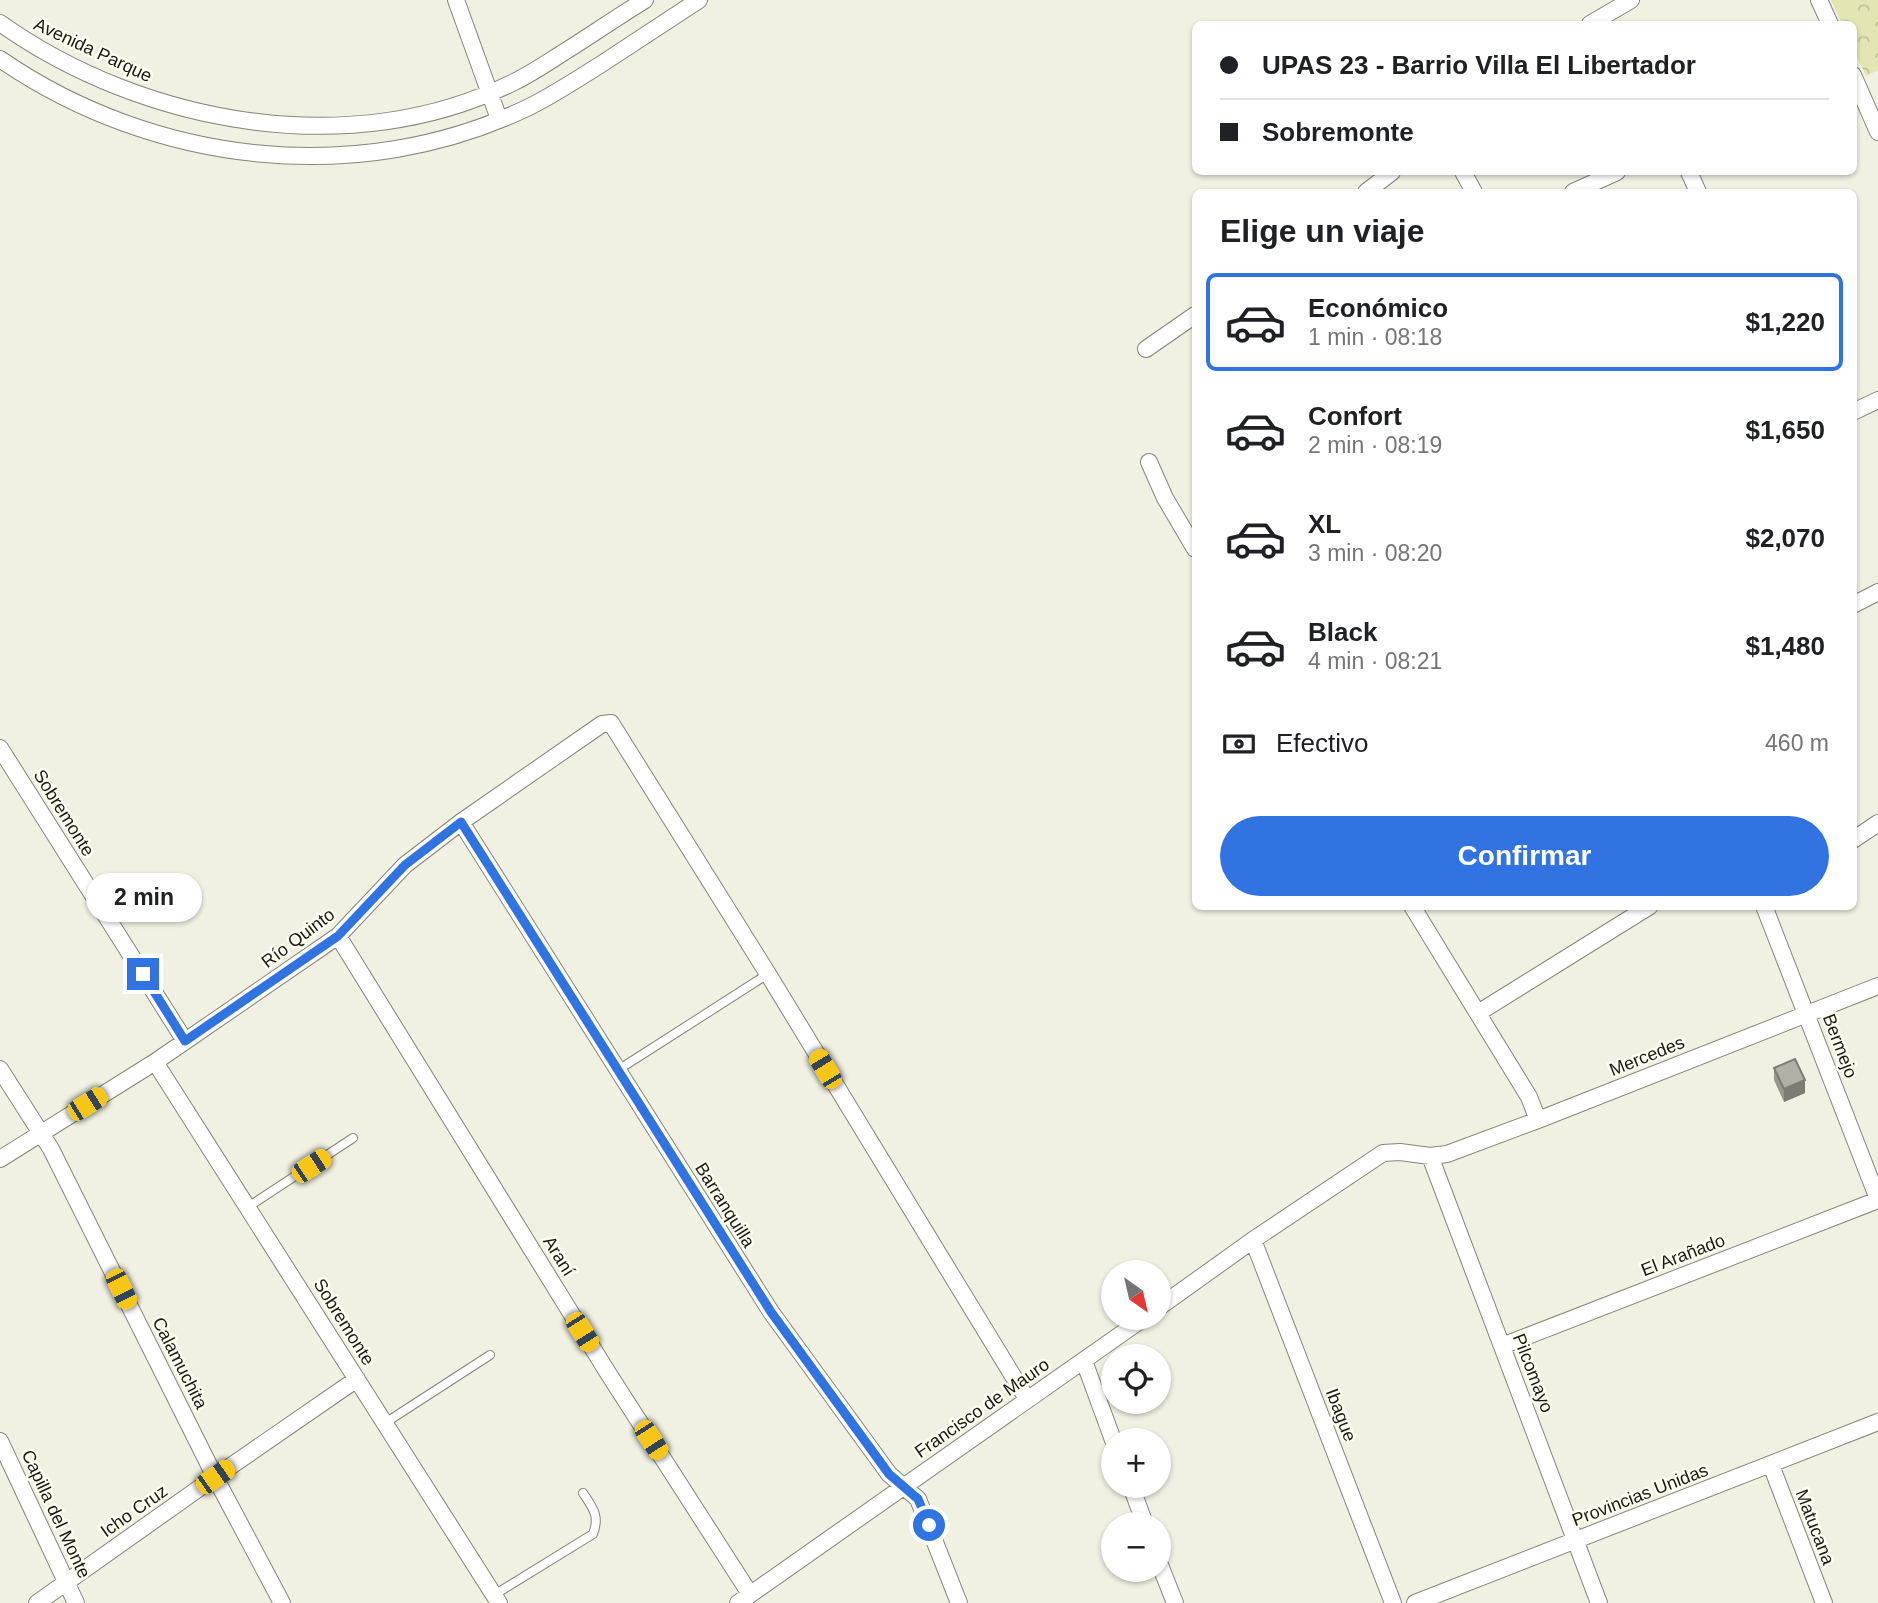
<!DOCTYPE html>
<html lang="es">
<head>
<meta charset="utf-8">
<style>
	:root { --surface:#fff; --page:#f6f6f6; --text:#202124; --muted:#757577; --line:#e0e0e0; --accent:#3173e0 }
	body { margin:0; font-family:Helvetica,sans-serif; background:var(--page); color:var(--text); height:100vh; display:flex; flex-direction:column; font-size:26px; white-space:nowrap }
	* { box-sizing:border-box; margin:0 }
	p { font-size:23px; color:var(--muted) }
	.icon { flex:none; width:38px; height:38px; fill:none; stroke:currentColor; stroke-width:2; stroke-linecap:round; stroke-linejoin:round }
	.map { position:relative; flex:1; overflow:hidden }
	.sheet { position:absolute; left:1192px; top:189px; width:665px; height:721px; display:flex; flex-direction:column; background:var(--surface); border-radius:10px; box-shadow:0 2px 5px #0004 }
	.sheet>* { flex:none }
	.hud { position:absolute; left:1192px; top:21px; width:665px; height:154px; border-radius:10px; box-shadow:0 2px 5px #0004; display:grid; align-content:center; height:154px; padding:0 28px; background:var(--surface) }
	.needle { width:46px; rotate:146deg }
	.controls { position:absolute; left:1101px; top:1260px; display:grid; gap:14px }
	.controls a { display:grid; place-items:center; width:70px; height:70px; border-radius:50%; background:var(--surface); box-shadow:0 2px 5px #0004; font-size:35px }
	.end { position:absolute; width:32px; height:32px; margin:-16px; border:9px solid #3173e0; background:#fff; box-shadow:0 0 0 4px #fff }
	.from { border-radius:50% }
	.bubble { position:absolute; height:49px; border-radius:24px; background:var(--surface); box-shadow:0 2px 5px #0004; font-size:23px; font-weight:700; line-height:49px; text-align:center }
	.car { position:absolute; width:21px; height:42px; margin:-21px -10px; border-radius:9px; box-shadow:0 0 5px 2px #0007; background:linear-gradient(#f5c518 24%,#345 0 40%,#f5c518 0 76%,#345 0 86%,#f5c518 0) }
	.hud b { display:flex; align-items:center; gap:24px; height:66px; font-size:26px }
	.hud b+b { border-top:2px solid var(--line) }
	.hud i { width:18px; height:18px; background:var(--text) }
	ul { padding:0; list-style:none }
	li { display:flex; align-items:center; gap:21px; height:98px; margin:0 14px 10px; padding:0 14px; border:4px solid transparent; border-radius:10px }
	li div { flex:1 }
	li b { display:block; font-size:26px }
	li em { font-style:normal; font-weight:700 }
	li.on { border-color:var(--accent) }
	li>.icon { width:63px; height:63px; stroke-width:1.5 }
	h2 { padding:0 28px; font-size:32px; line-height:84px }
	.pay { display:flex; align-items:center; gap:18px; height:77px; padding:0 28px; font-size:26px }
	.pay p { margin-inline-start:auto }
	.primary-button { display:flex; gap:14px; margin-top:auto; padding:14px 28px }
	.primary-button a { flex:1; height:80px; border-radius:42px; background:var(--accent); color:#fff; font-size:28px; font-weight:700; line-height:80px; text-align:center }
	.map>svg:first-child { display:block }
	.park { fill:url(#park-crowns) }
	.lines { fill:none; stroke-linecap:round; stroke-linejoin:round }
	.service-casing { stroke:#858679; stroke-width:10 }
	.minor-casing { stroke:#858679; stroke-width:18 }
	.service { stroke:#fff; stroke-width:8 }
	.minor { stroke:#fff; stroke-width:16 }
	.wall { fill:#97988d }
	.shaded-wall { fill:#7b7c73 }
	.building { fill:#b0b1a4; stroke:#7b7c73; stroke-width:2 }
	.route { stroke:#3173e0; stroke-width:9 }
	.labels { text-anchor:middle; stroke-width:5; stroke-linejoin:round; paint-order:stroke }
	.street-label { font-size:18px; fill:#1a1b16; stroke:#fdfef0 }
</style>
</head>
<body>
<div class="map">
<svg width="1878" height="1603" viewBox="0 0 1878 1603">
	<defs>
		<pattern id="park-crowns" width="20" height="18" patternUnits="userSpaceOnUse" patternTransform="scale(1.75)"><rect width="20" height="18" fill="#e3e5b2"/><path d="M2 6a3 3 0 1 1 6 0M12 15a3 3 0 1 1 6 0" fill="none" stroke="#c2c498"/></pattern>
	</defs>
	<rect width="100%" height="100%" fill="#f0f1e2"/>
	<path class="park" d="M1831,0H1878V70L1866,76L1853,49V24H1842Z"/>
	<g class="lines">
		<g class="service-casing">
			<path id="service" d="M618,1070L768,974
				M248,1207L353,1138
				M385,1423L490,1355
				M494,1595L593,1534C600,1516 593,1508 583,1493"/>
		</g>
		<g class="minor-casing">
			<path id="minor" d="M456,0L499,119
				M1819,0L1830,24
				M0,23C144,125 352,163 514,82C533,73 551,60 569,49C594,33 619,16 645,0
				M1590,24L1631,0
				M0,59C154,165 359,189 529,107C555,94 581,77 606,61C637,41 668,20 699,0
				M1853,75L1878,132
				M1463,172L1474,192
				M1689,172L1698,192
				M1366,192L1392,172
				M1573,192L1617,172
				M1146,349L1195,315
				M1853,412L1878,400
				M1149,462L1165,498L1195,549
				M1853,605L1878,592
				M0,748L185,1041
				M461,822L771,1312L889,1474L918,1499L959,1603
				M1853,840L1878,823
				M1412,906L1529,1097L1538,1120
				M1764,906L1878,1199
				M338,936L608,1373L750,1594
				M1478,1013L1650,906
				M155,1062L499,1603
				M0,1069L51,1149L215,1477L282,1603
				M1430,1156L1599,1603
				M0,1159L155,1062L338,936L405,865L461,822L602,724L611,723L768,974L1027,1399
				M1253,1240L1393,1603
				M1158,1308L1253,1240L1383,1153L1400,1152L1430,1156L1447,1154L1538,1120L1878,986
				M1502,1346L1878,1200
				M1084,1361L1113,1440
				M0,1441L76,1603
				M1771,1465L1824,1603
				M1131,1486L1145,1524
				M1158,1560L1175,1603
				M37,1603L215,1477L357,1379
				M738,1603L1144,1318
				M1415,1603L1878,1422"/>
		</g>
		<use href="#service" class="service"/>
		<use href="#minor" class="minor"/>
	</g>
	<path class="wall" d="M1774,1068L1805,1093L1784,1102L1774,1080Z"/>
	<path class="shaded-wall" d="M1805,1080V1093L1784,1102V1089Z"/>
	<path class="building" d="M1795,1059L1805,1080L1784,1089L1774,1068Z"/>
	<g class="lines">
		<path class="route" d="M143,974L185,1041L338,936L405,865L461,822L771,1312L889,1474L918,1499L929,1525"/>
	</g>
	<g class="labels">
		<g class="street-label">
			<text transform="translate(93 50) rotate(25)" y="6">Avenida Parque</text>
			<text transform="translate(64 813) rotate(58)" y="6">Sobremonte</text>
			<text transform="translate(298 938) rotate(-37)" y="6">Río Quinto</text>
			<text transform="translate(1840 1046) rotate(69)" y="6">Bermejo</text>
			<text transform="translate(1647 1056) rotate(-22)" y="6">Mercedes</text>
			<text transform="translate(725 1205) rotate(58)" y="6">Barranquilla</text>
			<text transform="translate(1683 1255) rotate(-21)" y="6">El Arañado</text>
			<text transform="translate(559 1256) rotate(58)" y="6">Araní</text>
			<text transform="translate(344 1322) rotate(58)" y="6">Sobremonte</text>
			<text transform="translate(180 1363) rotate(63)" y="6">Calamuchita</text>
			<text transform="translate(1533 1373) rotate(69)" y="6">Pilcomayo</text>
			<text transform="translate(982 1408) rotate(-35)" y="6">Francisco de Mauro</text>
			<text transform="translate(1341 1415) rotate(69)" y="6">Ibague</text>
			<text transform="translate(1640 1495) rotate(-21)" y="6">Provincias Unidas</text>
			<text transform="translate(134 1511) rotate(-35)" y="6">Icho Cruz</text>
			<text transform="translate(56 1514) rotate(65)" y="6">Capilla del Monte</text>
			<text transform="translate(1815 1527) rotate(69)" y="6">Matucana</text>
		</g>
	</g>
</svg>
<div class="controls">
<a><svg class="needle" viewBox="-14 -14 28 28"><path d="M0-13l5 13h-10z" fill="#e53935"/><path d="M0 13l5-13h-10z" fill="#757577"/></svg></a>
<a><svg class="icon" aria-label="locate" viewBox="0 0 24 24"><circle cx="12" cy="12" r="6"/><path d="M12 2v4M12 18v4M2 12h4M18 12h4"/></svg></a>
<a>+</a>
<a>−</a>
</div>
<i class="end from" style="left:929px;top:1525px"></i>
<i class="end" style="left:143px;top:974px"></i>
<div class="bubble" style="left:86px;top:873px;width:116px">2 min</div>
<i class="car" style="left:825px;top:1069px;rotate:329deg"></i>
<i class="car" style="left:87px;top:1104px;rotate:58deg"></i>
<i class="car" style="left:311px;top:1166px;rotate:57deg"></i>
<i class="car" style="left:121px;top:1289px;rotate:154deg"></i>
<i class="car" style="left:582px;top:1332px;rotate:148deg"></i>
<i class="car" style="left:651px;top:1440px;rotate:147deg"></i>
<i class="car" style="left:215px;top:1477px;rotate:55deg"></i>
<div class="hud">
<b><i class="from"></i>UPAS 23 - Barrio Villa El Libertador</b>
<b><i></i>Sobremonte</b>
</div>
<section class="sheet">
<h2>Elige un viaje</h2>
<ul>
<li class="on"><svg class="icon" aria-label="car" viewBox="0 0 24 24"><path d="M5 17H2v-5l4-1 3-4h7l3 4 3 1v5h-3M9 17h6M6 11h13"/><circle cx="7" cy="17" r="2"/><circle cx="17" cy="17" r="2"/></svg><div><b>Económico</b><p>1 min · 08:18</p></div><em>$1,220</em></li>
<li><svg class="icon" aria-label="car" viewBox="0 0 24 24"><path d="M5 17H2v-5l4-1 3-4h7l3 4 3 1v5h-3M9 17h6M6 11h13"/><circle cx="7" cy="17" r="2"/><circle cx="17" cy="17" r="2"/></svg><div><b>Confort</b><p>2 min · 08:19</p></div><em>$1,650</em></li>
<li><svg class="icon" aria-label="car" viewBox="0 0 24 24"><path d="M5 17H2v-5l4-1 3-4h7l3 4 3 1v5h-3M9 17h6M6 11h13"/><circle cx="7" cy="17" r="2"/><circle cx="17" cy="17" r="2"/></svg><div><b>XL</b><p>3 min · 08:20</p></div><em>$2,070</em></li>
<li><svg class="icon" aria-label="car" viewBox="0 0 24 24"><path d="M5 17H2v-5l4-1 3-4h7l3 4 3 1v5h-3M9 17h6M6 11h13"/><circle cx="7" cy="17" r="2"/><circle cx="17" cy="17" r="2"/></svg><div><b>Black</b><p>4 min · 08:21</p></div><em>$1,480</em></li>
</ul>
<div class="pay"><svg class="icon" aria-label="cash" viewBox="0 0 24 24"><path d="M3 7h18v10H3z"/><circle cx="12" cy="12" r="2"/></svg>Efectivo<p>460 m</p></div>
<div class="primary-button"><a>Confirmar</a></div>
</section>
</div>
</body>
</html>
